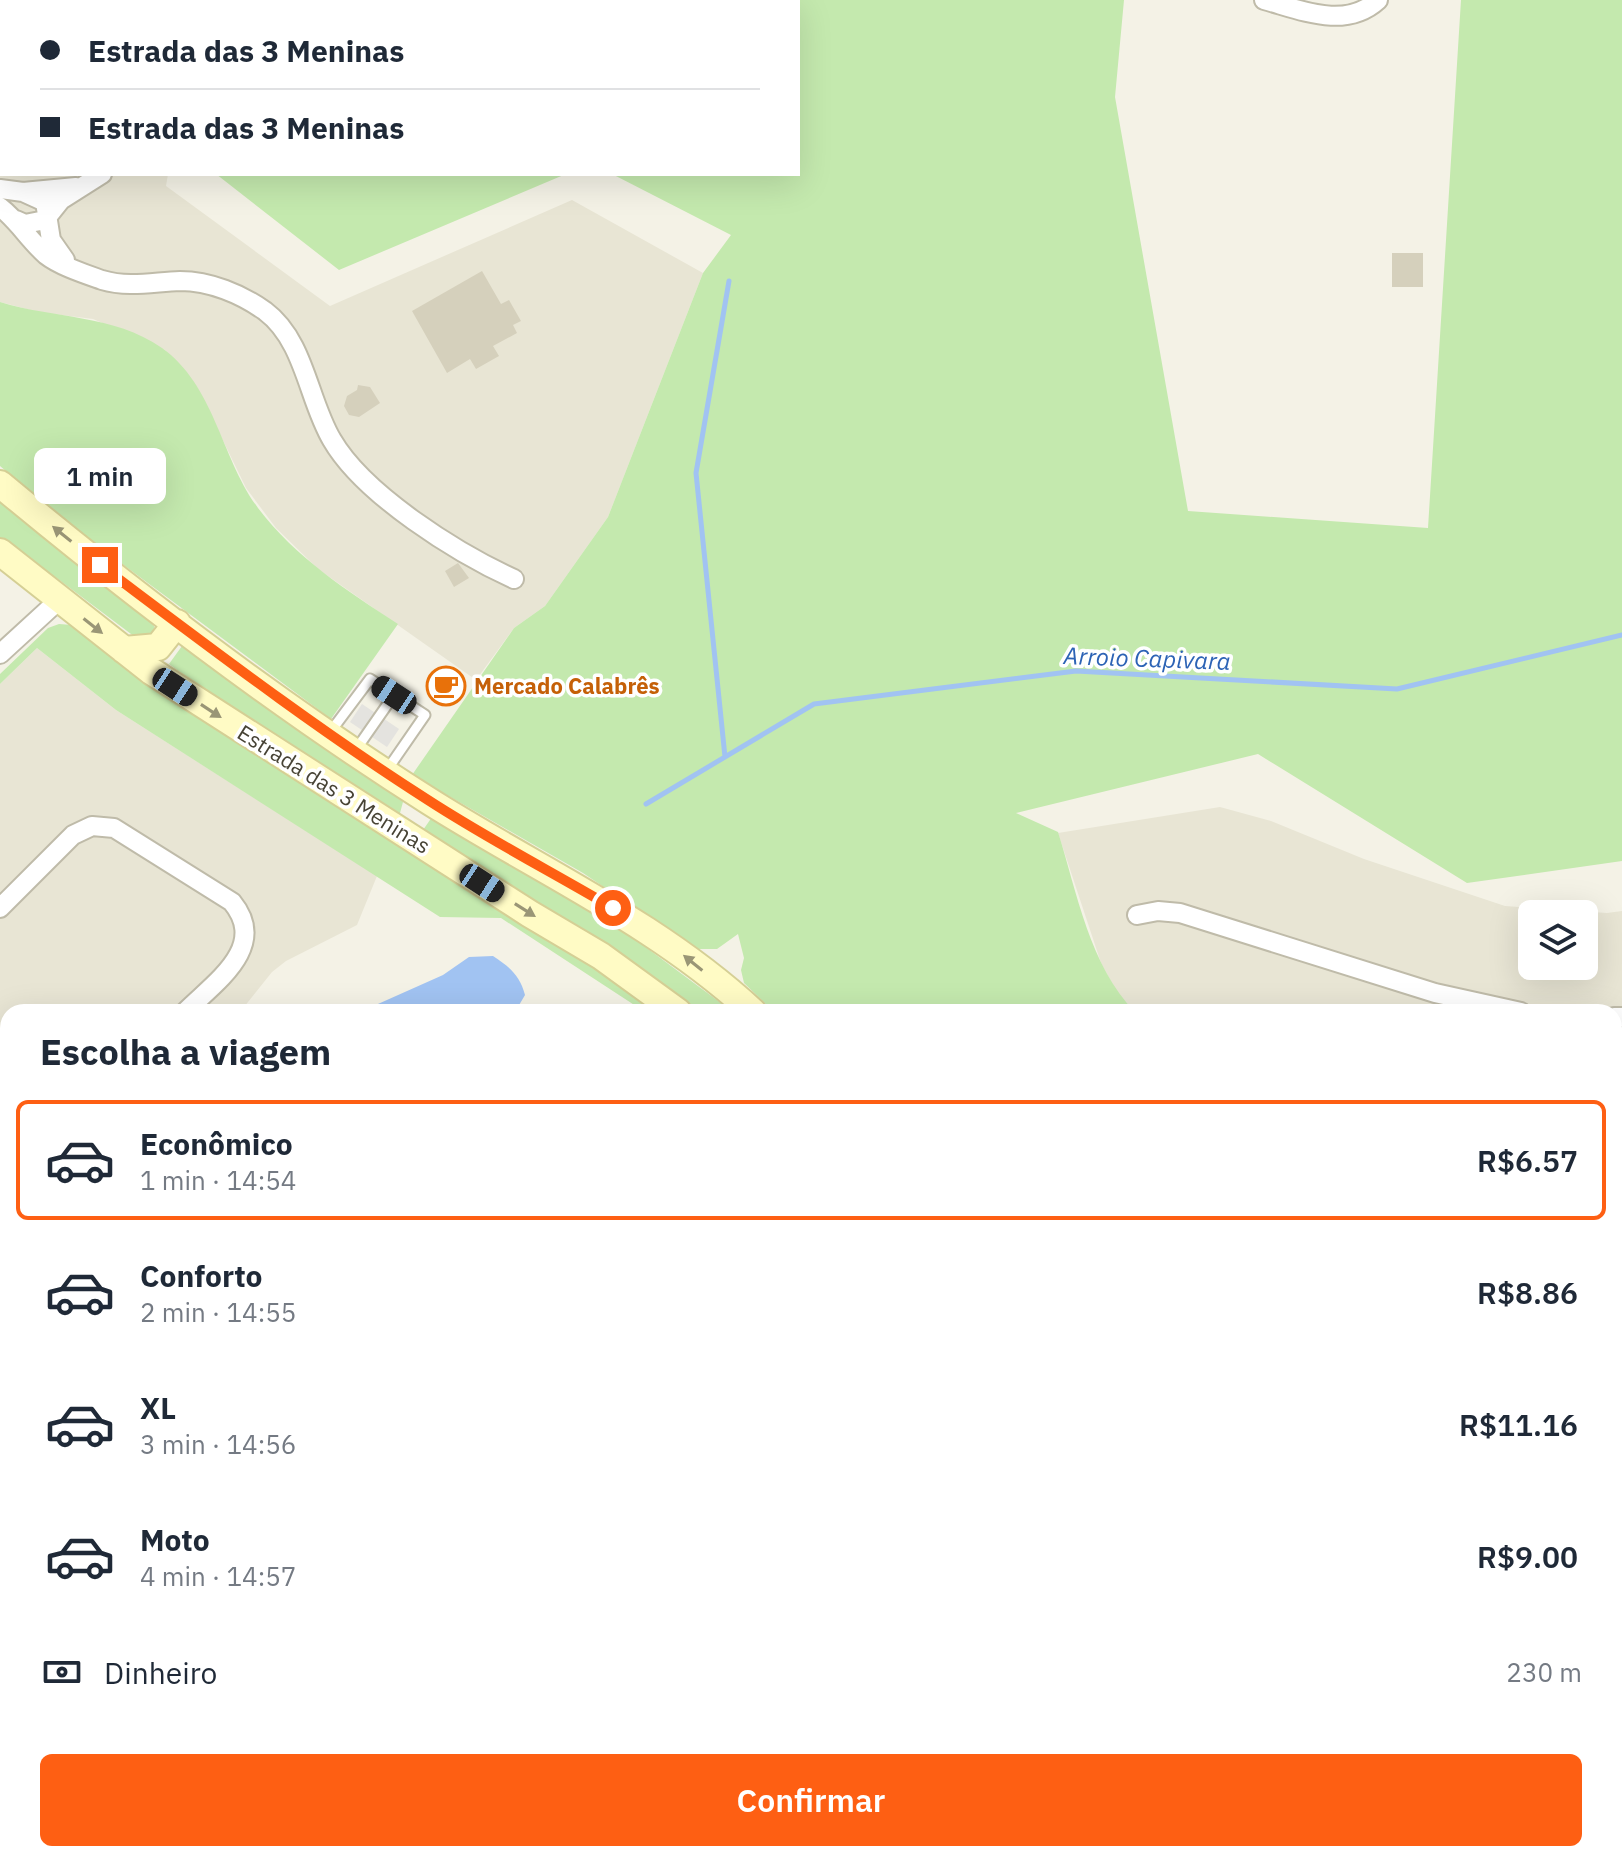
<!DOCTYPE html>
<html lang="pt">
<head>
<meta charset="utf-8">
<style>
	:root { --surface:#fff; --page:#f2f2f3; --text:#1f2937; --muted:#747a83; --line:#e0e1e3; --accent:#fe5f13 }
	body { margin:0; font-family:"IBM Plex Sans",sans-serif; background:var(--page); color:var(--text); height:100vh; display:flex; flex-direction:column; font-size:30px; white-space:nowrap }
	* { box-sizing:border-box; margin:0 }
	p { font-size:26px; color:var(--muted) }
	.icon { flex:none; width:44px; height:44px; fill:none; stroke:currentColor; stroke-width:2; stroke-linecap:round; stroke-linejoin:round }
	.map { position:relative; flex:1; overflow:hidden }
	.drawer { position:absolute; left:0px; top:1004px; width:1622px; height:858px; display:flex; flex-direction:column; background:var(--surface); border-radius:24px 24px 0 0; box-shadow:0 8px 32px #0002 }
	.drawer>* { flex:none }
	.hud { position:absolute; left:0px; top:0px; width:800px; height:176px; box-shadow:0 8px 32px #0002; display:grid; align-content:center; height:176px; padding:0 40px; background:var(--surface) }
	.fabs { position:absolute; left:1518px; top:900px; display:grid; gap:16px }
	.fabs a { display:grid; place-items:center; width:80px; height:80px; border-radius:12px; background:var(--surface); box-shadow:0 8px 32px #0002; font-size:40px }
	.end { position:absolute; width:36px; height:36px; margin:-18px; border:10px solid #fe5f13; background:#fff; box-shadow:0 0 0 4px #fff }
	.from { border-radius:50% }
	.bubble { position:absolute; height:56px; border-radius:12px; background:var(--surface); box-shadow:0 8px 32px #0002; font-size:26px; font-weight:600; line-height:56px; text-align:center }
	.car { position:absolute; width:24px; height:48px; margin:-24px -12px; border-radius:10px; box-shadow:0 0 6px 2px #0007; background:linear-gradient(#222 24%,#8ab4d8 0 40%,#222 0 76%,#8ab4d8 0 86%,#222 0) }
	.hud b { display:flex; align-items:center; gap:28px; height:76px; font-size:30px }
	.hud b+b { border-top:2px solid var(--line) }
	.hud i { width:20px; height:20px; background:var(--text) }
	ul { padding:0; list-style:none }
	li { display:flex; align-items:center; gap:24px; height:120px; margin:0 16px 12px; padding:0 24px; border:4px solid transparent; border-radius:12px }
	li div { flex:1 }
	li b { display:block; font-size:30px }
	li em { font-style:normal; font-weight:600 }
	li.current { border-color:var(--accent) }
	li>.icon { width:72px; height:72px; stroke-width:1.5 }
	h2 { padding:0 40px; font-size:36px; line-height:96px }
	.pay { display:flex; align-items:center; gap:20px; height:88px; padding:0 40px; font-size:30px }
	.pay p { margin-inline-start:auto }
	.button { display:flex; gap:16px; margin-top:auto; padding:16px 40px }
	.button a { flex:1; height:92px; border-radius:12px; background:var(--accent); color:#fff; font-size:32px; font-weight:600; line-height:92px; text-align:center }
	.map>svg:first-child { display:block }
	.residential { fill:#e8e5d4; fill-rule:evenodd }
	.green { fill:#c4e9ae }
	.parking { fill:#e4e3df }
	.water { fill:#a1c3f2 }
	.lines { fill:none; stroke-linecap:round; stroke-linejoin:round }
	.stream { stroke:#a1c3f2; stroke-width:5 }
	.building { fill:#d5d0bc }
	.lane-casing { stroke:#bfbba9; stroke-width:13 }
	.street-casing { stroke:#bfbba9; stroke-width:22 }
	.secondary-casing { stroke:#d5cf95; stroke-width:30 }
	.path { stroke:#c1ba9a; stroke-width:3; stroke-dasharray:4 4; stroke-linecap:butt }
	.lane { stroke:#fff; stroke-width:9 }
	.street { stroke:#fff; stroke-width:18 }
	.secondary { stroke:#fffbc5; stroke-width:26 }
	.oneway { fill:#9a9676 }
	.route { stroke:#fe5f13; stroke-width:10 }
	.labels { text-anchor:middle; stroke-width:7; stroke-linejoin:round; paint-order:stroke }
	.food-label { font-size:22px; font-weight:bold; fill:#c56008; stroke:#fff; text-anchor:start }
	.street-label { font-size:22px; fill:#474335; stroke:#fff }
	.water-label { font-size:24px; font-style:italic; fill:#2c63b5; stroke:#fff }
</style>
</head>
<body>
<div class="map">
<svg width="1622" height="1861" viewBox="0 0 1622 1861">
	<rect width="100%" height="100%" fill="#f4f2e6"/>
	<path class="residential" d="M0,0H202L2,2V174H168L166,186L330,306L572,200L703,273L608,517L545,606L514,628L476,680L318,569L276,528L246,488L197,387L165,350L93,319L38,312L0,302Z
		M37,648L116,710L377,876L357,925L286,961L272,972L240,1012H8V1315L4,1319L0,1314V684Z
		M1220,807L1271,821L1364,859L1505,906L1607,913L1622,911V1642L1614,1641V1012H1135L1118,994L1101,963L1058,833ZM1532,914H1584V966H1532Z
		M8,1761V1854H502L505,1861H0V1768Z
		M1614,1790H1622V1861H1481L1480,1854H1614Z"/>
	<path class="green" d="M235,0H1124L1115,97L1188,511L1428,528L1461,0H1622V861L1467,883L1258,754L1016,813L1058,832C1077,893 1090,966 1135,1012H774L744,983L741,970L744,958L738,934L717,949H696L583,873L412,775L514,628L545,606L608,517L703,273L731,235L612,174H798V2Z
		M216,174H566L339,270Z
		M0,302C55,319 113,314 162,348C215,386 221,458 258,508C295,557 347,591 398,624L331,719L67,523L0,466Z
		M0,500L148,620L154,626L156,634L135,637L58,579L0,542Z
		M59,624L72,625L665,1012H645L501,918L440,917L116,710L37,648L0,684V674L48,628Z
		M182,646L312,740L399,794L403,802L400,813L396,815L232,711L169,664Z
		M432,817L628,934L733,1012H694L633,966L421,833Z
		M1614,1281L1622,1301V1684L1614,1683Z
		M8,1390V1523L2,1530L0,1399Z
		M8,1595V1743H0V1602Z
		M532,1854H1475V1861H535Z"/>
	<path class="parking" d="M362,704L399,729L387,747L350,722Z"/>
	<path class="water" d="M493,956C510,967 520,976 525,995L515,1012H360L443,975L469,957Z"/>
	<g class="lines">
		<path class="stream" d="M725,757L696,473L729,281
			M646,804L814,704L1076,671L1397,689L1622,635
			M1614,1475L1622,1476
			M0,1636L8,1629"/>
	</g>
	<path class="building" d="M1392,253H1423V287H1392Z
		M482,271L501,304L509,300L521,321L513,325L517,333L493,346L499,356L476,369L470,359L447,373L412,311Z
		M358,385L370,387L380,403L359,417L349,415L344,406L347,396L357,390Z
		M458,563L469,578L454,587L445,571Z"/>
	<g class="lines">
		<g class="lane-casing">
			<path id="lane" d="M331,731L370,679L425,715L387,770
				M355,751L394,695"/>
		</g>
		<g class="street-casing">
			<path id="street" d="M116,0L119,2
				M1264,0C1301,10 1345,30 1378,0
				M0,189L23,192L76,187
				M23,192L45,202L51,240L65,260
				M0,207C18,221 29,240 46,255C60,266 85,274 102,280C129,288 153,282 180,281C210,281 241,294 265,311C305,341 308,400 332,440C364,495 457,553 514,579
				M16,220L25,224L45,220L61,200L102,174
				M0,654L60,599
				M0,908L73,835L92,826L114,828L232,902C269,947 215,982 185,1012
				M1137,915L1158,911L1180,913L1435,993L1521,1012
				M1614,1017H1622
				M0,1189L8,1182
				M0,1836L8,1841
				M24,1854L33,1861
				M388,1854L392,1861
				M239,1861L247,1854
				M1597,1861L1598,1854"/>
		</g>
		<g class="secondary-casing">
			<path id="secondary" d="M0,484C136,597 279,706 429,801C538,870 657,923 753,1012
				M0,552L151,671L530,914L601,956L678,1012
				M124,650L158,647L177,623
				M1614,1692L1622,1693
				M1614,1736L1622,1737"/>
		</g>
		<path class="path" d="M0,1337H8
			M0,1377L8,1369
			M0,1541L8,1538"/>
		<use href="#lane" class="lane"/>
		<use href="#street" class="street"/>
		<use href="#secondary" class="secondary"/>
	</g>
	<defs><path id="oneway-solid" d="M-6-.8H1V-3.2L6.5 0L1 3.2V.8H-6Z" transform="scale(2)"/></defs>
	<g class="oneway">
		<use href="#oneway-solid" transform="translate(62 534) rotate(-141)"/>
		<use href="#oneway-solid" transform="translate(93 626) rotate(38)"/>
		<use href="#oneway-solid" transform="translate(211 711) rotate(33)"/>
		<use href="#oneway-solid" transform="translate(525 910) rotate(32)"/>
		<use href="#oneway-solid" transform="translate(693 963) rotate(-141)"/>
	</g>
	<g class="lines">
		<path class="route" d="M100,565C208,646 315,728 428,800C488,839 552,872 613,908"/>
	</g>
	<defs>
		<g id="cafe-ring" transform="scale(2)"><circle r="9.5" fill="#fff" stroke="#e8710a" stroke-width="1.5"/><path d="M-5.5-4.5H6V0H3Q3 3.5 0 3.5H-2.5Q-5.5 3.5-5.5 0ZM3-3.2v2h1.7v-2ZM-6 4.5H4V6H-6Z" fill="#e8710a"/></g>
	</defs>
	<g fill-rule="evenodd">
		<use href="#cafe-ring" x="446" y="686"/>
	</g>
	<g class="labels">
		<g class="food-label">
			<text x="474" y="694">Mercado Calabrês</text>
		</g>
		<g class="street-label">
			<text transform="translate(334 789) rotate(32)" y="8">Estrada das 3 Meninas</text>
		</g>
		<g class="water-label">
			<text transform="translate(1147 659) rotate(2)" y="8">Arroio Capivara</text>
		</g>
	</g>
</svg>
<div class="fabs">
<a><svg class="icon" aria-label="layers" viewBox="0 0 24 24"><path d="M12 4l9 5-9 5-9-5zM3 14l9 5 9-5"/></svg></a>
</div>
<i class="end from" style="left:613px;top:908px"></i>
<i class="end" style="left:100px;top:565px"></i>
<div class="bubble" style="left:34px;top:448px;width:132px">1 min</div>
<i class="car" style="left:175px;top:687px;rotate:123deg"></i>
<i class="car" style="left:394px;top:695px;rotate:303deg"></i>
<i class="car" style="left:482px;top:883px;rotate:123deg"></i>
<div class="hud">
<b><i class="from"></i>Estrada das 3 Meninas</b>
<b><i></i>Estrada das 3 Meninas</b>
</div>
<section class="drawer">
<h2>Escolha a viagem</h2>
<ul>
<li class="current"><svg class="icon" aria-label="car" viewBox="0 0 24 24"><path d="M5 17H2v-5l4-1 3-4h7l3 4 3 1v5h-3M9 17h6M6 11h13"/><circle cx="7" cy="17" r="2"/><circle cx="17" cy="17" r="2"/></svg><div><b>Econômico</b><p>1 min · 14:54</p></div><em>R$6.57</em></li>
<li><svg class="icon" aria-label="car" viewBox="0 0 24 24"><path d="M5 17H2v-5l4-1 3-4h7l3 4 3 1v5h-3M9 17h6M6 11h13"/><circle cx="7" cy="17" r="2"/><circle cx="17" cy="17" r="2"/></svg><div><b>Conforto</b><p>2 min · 14:55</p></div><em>R$8.86</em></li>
<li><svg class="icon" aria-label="car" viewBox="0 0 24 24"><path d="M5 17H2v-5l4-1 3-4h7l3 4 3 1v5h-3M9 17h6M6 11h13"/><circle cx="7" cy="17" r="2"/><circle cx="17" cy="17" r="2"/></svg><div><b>XL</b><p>3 min · 14:56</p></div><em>R$11.16</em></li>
<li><svg class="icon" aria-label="car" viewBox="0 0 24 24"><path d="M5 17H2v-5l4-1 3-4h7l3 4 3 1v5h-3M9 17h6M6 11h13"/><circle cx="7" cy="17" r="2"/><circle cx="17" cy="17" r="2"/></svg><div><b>Moto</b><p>4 min · 14:57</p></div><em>R$9.00</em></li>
</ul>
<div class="pay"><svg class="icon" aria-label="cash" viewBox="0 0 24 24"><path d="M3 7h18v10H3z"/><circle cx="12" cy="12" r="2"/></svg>Dinheiro<p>230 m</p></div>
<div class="button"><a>Confirmar</a></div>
</section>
</div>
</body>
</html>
